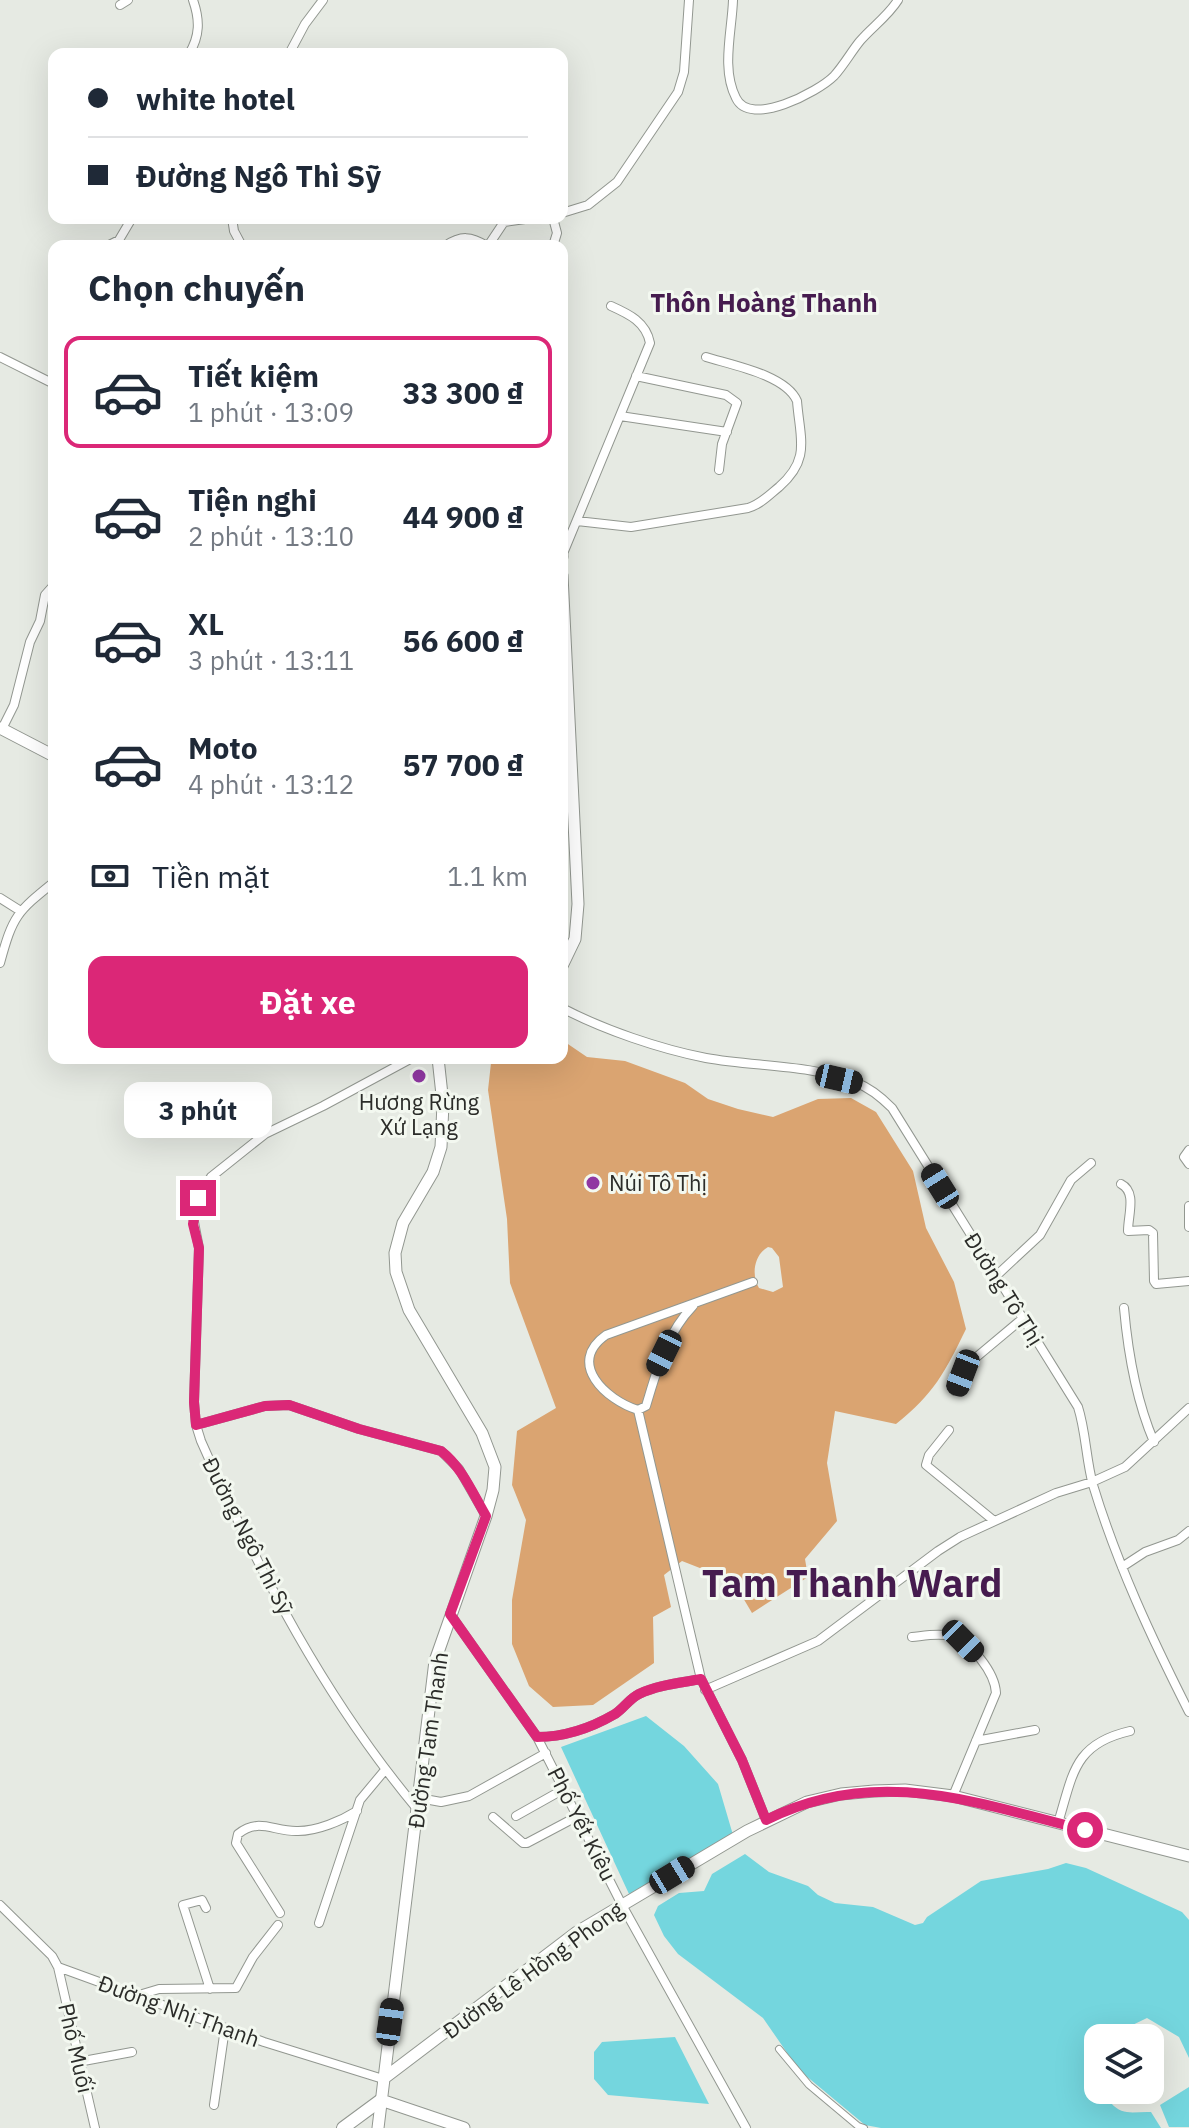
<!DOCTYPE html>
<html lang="vi">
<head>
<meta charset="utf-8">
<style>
	:root { --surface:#fff; --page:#f2f2f3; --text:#1f2937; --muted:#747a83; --line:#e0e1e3; --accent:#db2777 }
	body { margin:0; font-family:"IBM Plex Sans",sans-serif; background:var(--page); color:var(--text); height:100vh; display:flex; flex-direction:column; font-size:30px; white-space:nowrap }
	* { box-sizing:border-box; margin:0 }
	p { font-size:26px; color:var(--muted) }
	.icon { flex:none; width:44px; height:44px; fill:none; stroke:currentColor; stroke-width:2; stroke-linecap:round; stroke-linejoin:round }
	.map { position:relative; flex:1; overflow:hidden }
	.panel { position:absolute; left:48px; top:240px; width:520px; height:824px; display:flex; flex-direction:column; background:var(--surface); border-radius:16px; box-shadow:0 8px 32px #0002 }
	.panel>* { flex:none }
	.banner { position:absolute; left:48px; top:48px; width:520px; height:176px; border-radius:16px; box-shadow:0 8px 32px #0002; display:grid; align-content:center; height:176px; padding:0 40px; background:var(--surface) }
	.buttons { position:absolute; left:1084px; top:2024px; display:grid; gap:16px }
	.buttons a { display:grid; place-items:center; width:80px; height:80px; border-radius:16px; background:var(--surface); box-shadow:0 8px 32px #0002; font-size:40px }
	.end { position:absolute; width:36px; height:36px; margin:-18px; border:10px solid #db2777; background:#fff; box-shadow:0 0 0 4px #fff }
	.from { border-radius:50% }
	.bubble { position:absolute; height:56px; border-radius:16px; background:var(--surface); box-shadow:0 8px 32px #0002; font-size:26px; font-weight:700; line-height:56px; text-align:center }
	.car { position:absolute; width:24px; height:48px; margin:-24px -12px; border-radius:10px; box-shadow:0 0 6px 2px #0007; background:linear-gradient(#222 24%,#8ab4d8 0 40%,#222 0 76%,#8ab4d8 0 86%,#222 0) }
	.banner b { display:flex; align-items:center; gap:28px; height:76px; font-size:30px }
	.banner b+b { border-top:2px solid var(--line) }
	.banner i { width:20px; height:20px; background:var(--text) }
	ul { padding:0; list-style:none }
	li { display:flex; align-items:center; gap:24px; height:112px; margin:0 16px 12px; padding:0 24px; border:4px solid transparent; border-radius:16px }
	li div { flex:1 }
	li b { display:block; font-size:30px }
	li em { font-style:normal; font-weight:700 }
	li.selected { border-color:var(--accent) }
	li>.icon { width:72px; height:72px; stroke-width:1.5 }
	h2 { padding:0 40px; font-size:36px; line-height:96px }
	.pay { display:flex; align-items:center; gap:20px; height:88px; padding:0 40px; font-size:30px }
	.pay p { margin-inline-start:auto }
	.action { display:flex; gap:16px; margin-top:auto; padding:16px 40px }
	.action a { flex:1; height:92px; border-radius:16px; background:var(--accent); color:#fff; font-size:32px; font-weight:700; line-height:92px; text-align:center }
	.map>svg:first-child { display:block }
	.forest { fill:#daa471; fill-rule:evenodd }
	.water { fill:#74d6de }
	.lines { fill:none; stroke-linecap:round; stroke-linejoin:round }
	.pedestrian-casing { stroke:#929790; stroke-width:8 }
	.minor-casing { stroke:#929790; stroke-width:10 }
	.tertiary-casing { stroke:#929790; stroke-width:13 }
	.secondary-casing { stroke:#929790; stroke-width:14 }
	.pedestrian { stroke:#fff; stroke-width:6 }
	.minor { stroke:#fff; stroke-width:8 }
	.tertiary { stroke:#fff; stroke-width:11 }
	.secondary { stroke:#fff; stroke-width:12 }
	.route { stroke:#db2777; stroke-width:10 }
	.poi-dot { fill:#9037a2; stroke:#f3f8f0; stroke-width:3 }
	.labels { text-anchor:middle; stroke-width:6; stroke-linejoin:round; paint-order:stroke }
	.poi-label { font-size:22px; fill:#2b2c29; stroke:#f3f8f0 }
	.street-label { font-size:22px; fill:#2b2c29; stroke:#f3f8f0 }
	.quarter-label { font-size:26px; font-weight:bold; fill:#461c4f; stroke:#f3f8f0 }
	.town-label { font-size:38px; font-weight:bold; fill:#461c4f; stroke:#f3f8f0 }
</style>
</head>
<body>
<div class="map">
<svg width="1189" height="2128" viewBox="0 0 1189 2128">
	<rect width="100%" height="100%" fill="#e6eae3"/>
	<path class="forest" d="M562,1040L587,1057L625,1061L685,1083L708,1099L738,1109L773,1117L818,1099L851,1098L876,1112L913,1171L926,1228L954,1282L966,1329C945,1372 934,1394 896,1424L835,1411L827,1463L837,1521L805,1559L808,1577L752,1613L733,1581L682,1561L664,1575L671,1607L653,1617L654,1663L593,1705L553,1707L529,1686L512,1644V1600L526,1520L512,1485L517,1431L556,1408L510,1283L507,1219L488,1090L491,1063L497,1058H562ZM768,1247L772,1248L779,1257L783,1287L773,1292L759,1288C751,1275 754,1255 768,1247Z"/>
	<path class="water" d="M646,1716L684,1746L718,1784L733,1835L629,1894L561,1747Z
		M745,1854L769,1872L808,1886L818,1895L835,1903L873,1907L915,1925L923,1923L927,1917L981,1881L1048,1869L1066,1863L1086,1868L1182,1912L1189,1920V2058L1179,2037L1147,2018L1118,2032L1114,2038H1098V2090H1109L1111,2103C1123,2117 1136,2111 1151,2112L1161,2128H881L865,2125L799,2070L763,2018L678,1954L664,1936L654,1915L658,1906L679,1893L704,1891L712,1874Z
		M675,2037L709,2104L608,2095L594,2079V2052L602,2042Z
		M1189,2087V2127H1169L1160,2105Z"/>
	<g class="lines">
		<g class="pedestrian-casing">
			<path id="pedestrian" d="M779,2049L809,2085L858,2126L864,2128"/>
		</g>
		<g class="minor-casing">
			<path id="minor" d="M733,0C732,31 721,69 736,98C750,128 818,92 834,76C844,65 851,52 860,41C872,27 888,16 898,0
				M120,5L128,0
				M189,54C200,36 200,20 193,0
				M289,54L305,24L323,0
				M562,213L588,205L617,182L678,92L684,72L689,0
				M232,218L234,231L242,246
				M553,218L557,233L553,246
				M107,246L119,240L132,218
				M445,246C461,235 471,236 487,246
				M488,246L504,222L532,218
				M0,357L54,384
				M636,376L726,395L737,403L722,444L719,470
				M620,416L727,432
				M577,521L631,527L748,508C761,504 769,495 779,487C811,459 800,439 797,401C786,375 732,365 706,357
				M562,556L650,343C646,322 629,314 611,306
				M2,729L14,705L30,642L40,621L45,595L53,586
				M0,898L19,910
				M0,963C13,915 17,912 54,882
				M562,1008C604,1030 660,1049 706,1058C756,1067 810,1064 857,1083C870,1088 882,1098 892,1108L1078,1407C1086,1432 1086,1460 1093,1485C1117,1564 1152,1639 1189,1712
				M412,1058L323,1106L265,1134L211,1177L198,1198L193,1217L199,1248L194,1402L196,1425L201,1441C259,1572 326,1700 418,1810
				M1189,1150L1184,1157L1189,1164
				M1121,1184C1137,1192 1128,1215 1128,1231L1149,1230L1153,1233L1154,1281L1156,1284L1189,1281
				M1189,1206V1227
				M996,1276L1040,1235L1071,1180L1091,1163
				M1124,1308C1128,1353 1136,1400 1154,1442
				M955,1391L967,1365L1022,1319
				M638,1410L701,1679L742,1760L766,1820
				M638,1410C606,1400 566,1363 606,1335L753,1282
				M638,1410L646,1406C657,1370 666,1334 693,1306
				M196,1425L265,1406L289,1405L359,1429L441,1451L459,1469L486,1516
				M949,1430L929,1455L926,1465L993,1520
				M1122,1567L1145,1552L1178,1540L1189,1531
				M450,1614L537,1737L622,1905L746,2128
				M912,1637C923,1636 939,1633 950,1636C971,1641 995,1673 996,1693L953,1796
				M705,1690L818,1641L938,1551L960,1537L1056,1493L1092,1482L1125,1467L1189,1408
				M537,1737C566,1737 591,1728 615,1714C624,1708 629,1699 639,1694C658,1685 680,1683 701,1679
				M976,1741L1035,1730
				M419,1798L441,1802L469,1796L546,1753
				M516,1816L564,1789
				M493,1817L523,1843H527L578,1816
				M1058,1823C1073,1775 1073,1744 1130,1731
				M0,1905L52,1956L58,1967L264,2042L383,2079
				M206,1908L202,1900L183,1905L210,1989
				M280,1913L236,1843L238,1834C259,1817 274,1832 298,1831C317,1831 341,1821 357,1811
				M319,1923L360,1800L385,1770
				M58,1967L95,2128
				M139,1995L159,1989L236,1988L253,1957L278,1925
				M78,2062L132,2052
				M214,2105L225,2028"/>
		</g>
		<g class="tertiary-casing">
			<path id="tertiary" d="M562,556V557
				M562,575L578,904L575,939L562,966
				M0,728L54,756
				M383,2079L577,1932L747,1831L807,1802L841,1794L874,1791L905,1790L953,1796L1189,1856
				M381,2100L464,2128
				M378,2128L435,1661L486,1516L493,1490L495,1467L482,1433L409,1310L396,1272L395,1253L403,1223L433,1172L441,1147L443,1104L438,1058"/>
		</g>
		<g class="secondary-casing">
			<path id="secondary" d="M343,2128L381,2100"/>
		</g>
		<use href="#pedestrian" class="pedestrian"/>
		<use href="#minor" class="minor"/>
		<use href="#tertiary" class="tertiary"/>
		<use href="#secondary" class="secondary"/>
	</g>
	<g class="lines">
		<path class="route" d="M198,1198L193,1224L199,1248L194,1402L196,1425L265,1406L289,1405L359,1429L441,1451C462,1467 473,1494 486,1516L450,1614L537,1737C566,1737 591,1728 615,1714C624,1708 629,1699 639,1694C658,1685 680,1683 701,1679L742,1760L766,1820C875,1765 974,1802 1085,1830"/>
	</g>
	<g class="poi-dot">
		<circle cx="419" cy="1076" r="8"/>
		<circle cx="593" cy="1183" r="8"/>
	</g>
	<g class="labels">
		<g class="poi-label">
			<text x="419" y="1110">Hương Rừng<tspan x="419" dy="25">Xứ Lạng</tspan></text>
			<text x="609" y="1191" text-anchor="start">Núi Tô Thị</text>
		</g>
		<g class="street-label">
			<text transform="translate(1004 1289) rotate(58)" y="8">Đường Tô Thị</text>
			<text transform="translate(248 1536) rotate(63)" y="8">Đường Ngô Thì Sỹ</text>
			<text transform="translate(428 1740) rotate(-82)" y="8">Đường Tam Thanh</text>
			<text transform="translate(582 1824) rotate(63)" y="8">Phố Yết Kiêu</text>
			<text transform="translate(533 1970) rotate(-36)" y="8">Đường Lê Hồng Phong</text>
			<text transform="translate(179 2011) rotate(20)" y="8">Đường Nhị Thanh</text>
			<text transform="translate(76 2048) rotate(77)" y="8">Phố Muối</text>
		</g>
		<g class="quarter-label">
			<text x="764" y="312">Thôn Hoàng Thanh</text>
		</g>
		<g class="town-label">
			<text x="852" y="1597">Tam Thanh Ward</text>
		</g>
	</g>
</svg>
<div class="buttons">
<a><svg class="icon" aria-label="layers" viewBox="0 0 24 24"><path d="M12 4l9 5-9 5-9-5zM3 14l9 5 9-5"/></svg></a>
</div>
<i class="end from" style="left:1085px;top:1830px"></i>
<i class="end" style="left:198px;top:1198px"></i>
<div class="bubble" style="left:124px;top:1082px;width:148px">3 phút</div>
<i class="car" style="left:839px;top:1079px;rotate:103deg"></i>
<i class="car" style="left:940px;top:1186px;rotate:328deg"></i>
<i class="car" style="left:664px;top:1353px;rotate:206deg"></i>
<i class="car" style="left:963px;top:1373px;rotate:201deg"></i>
<i class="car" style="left:963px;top:1641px;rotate:135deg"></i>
<i class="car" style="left:672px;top:1875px;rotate:59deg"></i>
<i class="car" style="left:390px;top:2022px;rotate:8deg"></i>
<div class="banner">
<b><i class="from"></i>white hotel</b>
<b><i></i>Đường Ngô Thì Sỹ</b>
</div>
<section class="panel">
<h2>Chọn chuyến</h2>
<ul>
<li class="selected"><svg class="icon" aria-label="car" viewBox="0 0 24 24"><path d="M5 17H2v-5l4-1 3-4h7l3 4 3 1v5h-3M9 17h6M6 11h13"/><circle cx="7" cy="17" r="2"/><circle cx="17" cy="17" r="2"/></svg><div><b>Tiết kiệm</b><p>1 phút · 13:09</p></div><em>33 300 ₫</em></li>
<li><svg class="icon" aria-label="car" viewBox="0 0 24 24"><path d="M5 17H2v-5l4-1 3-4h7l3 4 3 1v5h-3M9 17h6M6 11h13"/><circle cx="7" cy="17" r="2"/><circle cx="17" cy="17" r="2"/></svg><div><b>Tiện nghi</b><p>2 phút · 13:10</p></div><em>44 900 ₫</em></li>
<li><svg class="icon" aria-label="car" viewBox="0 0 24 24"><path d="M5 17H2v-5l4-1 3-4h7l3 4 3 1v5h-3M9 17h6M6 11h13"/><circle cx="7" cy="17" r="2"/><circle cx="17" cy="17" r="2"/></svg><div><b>XL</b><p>3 phút · 13:11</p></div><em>56 600 ₫</em></li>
<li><svg class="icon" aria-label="car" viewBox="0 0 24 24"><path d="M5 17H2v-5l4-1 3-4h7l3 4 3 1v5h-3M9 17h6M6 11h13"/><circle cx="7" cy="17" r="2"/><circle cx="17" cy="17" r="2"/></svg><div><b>Moto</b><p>4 phút · 13:12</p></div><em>57 700 ₫</em></li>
</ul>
<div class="pay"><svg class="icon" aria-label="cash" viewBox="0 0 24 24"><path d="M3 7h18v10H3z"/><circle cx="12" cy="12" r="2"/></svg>Tiền mặt<p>1.1 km</p></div>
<div class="action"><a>Đặt xe</a></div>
</section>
</div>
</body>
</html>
